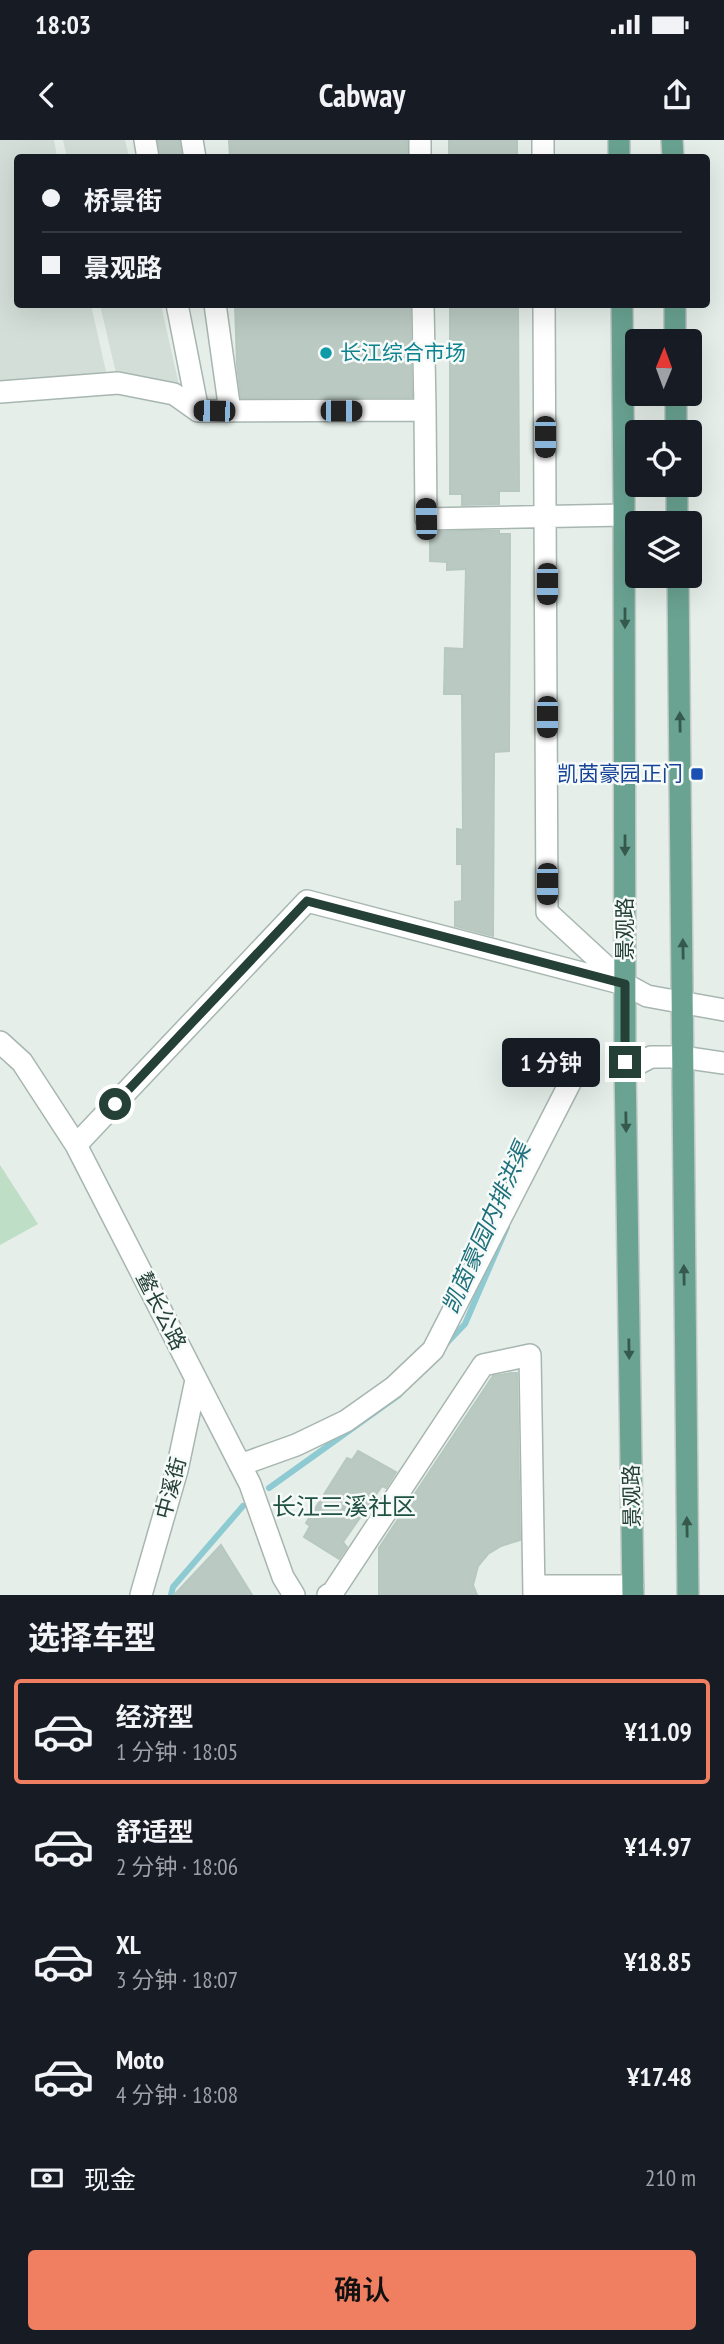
<!DOCTYPE html>
<html lang="zh">
<head>
<meta charset="utf-8">
<style>
	:root { --surface:#171b24; --page:#20242c; --text:#f1f3f6; --muted:#9ea1a6; --line:#363941; --accent:#f07e61 }
	body { margin:0; font-family:"PT Sans Narrow","Noto Sans SC",sans-serif; background:var(--page); color:var(--text); height:100vh; display:flex; flex-direction:column; font-size:26px; white-space:nowrap }
	* { box-sizing:border-box; margin:0 }
	p { font-size:23px; color:var(--muted) }
	.icon { flex:none; width:38px; height:38px; fill:none; stroke:currentColor; stroke-width:2; stroke-linecap:round; stroke-linejoin:round }
	.map { position:relative; height:1455px; overflow:hidden }
	.sheet { display:flex; flex-direction:column; background:var(--surface); flex:1 }
	.sheet>* { flex:none }
	.top-card { position:absolute; left:14px; top:14px; width:696px; height:154px; border-radius:7px; box-shadow:0 7px 28px #0002; display:grid; align-content:center; height:154px; padding:0 28px; background:var(--surface) }
	.needle { width:46px; rotate:1deg }
	.tools { position:absolute; left:625px; top:189px; display:grid; gap:14px }
	.tools a { display:grid; place-items:center; width:77px; height:77px; border-radius:7px; background:var(--surface); box-shadow:0 7px 28px #0002; font-size:35px }
	.end { position:absolute; width:32px; height:32px; margin:-16px; border:9px solid #244037; background:#fff; box-shadow:0 0 0 4px #fff }
	.from { border-radius:50% }
	.bubble { position:absolute; height:49px; border-radius:7px; background:var(--surface); box-shadow:0 7px 28px #0002; font-size:23px; font-weight:600; line-height:49px; text-align:center }
	.car { position:absolute; width:21px; height:42px; margin:-21px -10px; border-radius:9px; box-shadow:0 0 5px 2px #0007; background:linear-gradient(#222 24%,#8ab4d8 0 40%,#222 0 76%,#8ab4d8 0 86%,#222 0) }
	.top-card b { display:flex; align-items:center; gap:24px; height:66px; font-size:26px }
	.top-card b+b { border-top:2px solid var(--line) }
	.top-card i { width:18px; height:18px; background:var(--text) }
	ul { padding:0; list-style:none }
	li { display:flex; align-items:center; gap:21px; height:105px; margin:0 14px 10px; padding:0 14px; border:4px solid transparent; border-radius:7px }
	li div { flex:1 }
	li b { display:block; font-size:26px }
	li em { font-style:normal; font-weight:600 }
	li.current { border-color:var(--accent) }
	li>.icon { width:63px; height:63px; stroke-width:1.5 }
	h2 { padding:0 28px; font-size:32px; line-height:84px }
	.pay { display:flex; align-items:center; gap:18px; height:77px; padding:0 28px; font-size:26px }
	.pay p { margin-inline-start:auto }
	.action { display:flex; gap:14px; margin-top:auto; padding:14px 28px }
	.action a { flex:1; height:80px; border-radius:7px; background:var(--accent); color:#111; font-size:28px; font-weight:600; line-height:80px; text-align:center }
	.status { display:flex; justify-content:space-between; align-items:center; height:49px; padding:0 35px; background:var(--surface); direction:ltr }
	.status svg { height:19px; fill:currentColor }
	header { display:flex; justify-content:space-between; align-items:center; height:91px; padding:0 28px; background:var(--surface); font-size:32px; font-weight:600 }
	.map>svg:first-child { display:block }
	.built { fill:#d3ded8 }
	.green { fill:#bedec6 }
	.lines { fill:none; stroke-linecap:round; stroke-linejoin:round }
	.stream { stroke:#8ecad2; stroke-width:6 }
	.building { fill:#bac9c2; stroke:#b7c8c0; stroke-width:2 }
	.minor-casing { stroke:#a7b6b0; stroke-width:24 }
	.major-casing { stroke:#c2cac7; stroke-width:24 }
	.minor { stroke:#fff; stroke-width:21 }
	.major { stroke:#6aa392; stroke-width:21 }
	.oneway { fill:#36594e }
	.route { stroke:#244037; stroke-width:9 }
	.culture-dot { fill:#0f9aa8; stroke:#f6faf8; stroke-width:2.5 }
	.transit-dot { fill:#1a4fb4; stroke:#f6faf8; stroke-width:2.5 }
	.labels { text-anchor:middle; stroke-width:5; stroke-linejoin:round; paint-order:stroke }
	.culture-label { font-size:21px; fill:#0d838f; stroke:#f6faf8; text-anchor:start }
	.transit-label { font-size:21px; fill:#164399; stroke:#f6faf8; text-anchor:end }
	.street-label { font-size:21px; fill:#244037; stroke:#f6faf8 }
	.water-label { font-size:23px; font-style:italic; fill:#1e707c; stroke:#f6faf8 }
	.quarter-label { font-size:24px; fill:#205244; stroke:#f6faf8 }
</style>
</head>
<body>
<div class="status"><b>18:03</b><svg viewBox="0 0 49 12"><path d="M0 12V9h3v3zM5 12V6h3v6zM10 12V3h3v9zM15 12V0h3v12zM26 1h20v11H26zM47 4h2v5h-2z"/></svg></div>
<header><svg class="icon" aria-label="back" viewBox="0 0 24 24"><path d="M15 5l-7 7 7 7"/></svg>Cabway<svg class="icon" aria-label="share" viewBox="0 0 24 24"><path d="M12 15V3M7 8l5-5 5 5M5 13v7h14v-7"/></svg></header>
<div class="map">
<svg width="724" height="1455" viewBox="0 0 724 1455">
	<rect width="100%" height="100%" fill="#e5eee9"/>
	<path class="built" d="M0,0H54L57,17L18,18V164L91,165L107,236L0,245Z
		M63,0H125L129,17H67Z
		M100,165H161L179,245L116,233Z"/>
	<path class="green" d="M0,1025L38,1084L0,1105Z"/>
	<g class="lines">
		<path class="stream" d="M444,1206L465,1184L507,1087
			M269,1348L399,1255
			M171,1455L173,1447L243,1366"/>
	</g>
	<path class="building" d="M158,0H179L182,18H161Z
		M229,0H407V18H230Z
		M449,0H517V18H449Z
		M235,164H410L412,257L241,258L237,225Z
		M450,164H518L519,351H499V364L462,365V354H450Z
		M462,391H499V394H510L509,611L494,612L493,796L455,786V762L462,761V724H457V689L463,690L462,554H444L445,508L464,509L466,429L447,430V422L430,421V392Z
		M511,1233H517L520,1400L501,1406L488,1414L478,1426L473,1445L477,1455H379V1408L493,1236Z
		M358,1311L396,1332L386,1348L382,1346L343,1402L347,1407L339,1419L304,1397L310,1386L306,1383L347,1318L352,1320Z
		M221,1405L252,1455H174Z"/>
	<g class="lines">
		<g class="minor-casing">
			<path id="minor" d="M145,0L148,18
				M192,0L195,18
				M420,0V18
				M543,0V18
				M177,164L198,271
				M215,164L230,271
				M544,164L547,772L625,844L647,856L724,870
				M0,252L118,243L174,254L198,271L425,270L423,164
				M425,270L426,379L625,375
				M0,902L22,922L76,1005L250,1344L283,1437L294,1455
				M626,930L651,917H682L724,923
				M76,1005L307,761L620,843
				M240,1325L296,1305L346,1281L394,1247L433,1210L571,941
				M534,1446H633
				M141,1455L177,1330L196,1240
				M328,1455L333,1452L483,1225L530,1215L534,1455"/>
		</g>
		<g class="major-casing">
			<path id="major" d="M619,0V18
				M672,0L673,18
				M622,164L624,360L625,922L633,1455
				M675,164V201
				M676,254V292
				M677,345V383
				M678,436L688,1455"/>
		</g>
		<use href="#minor" class="minor"/>
		<use href="#major" class="major"/>
	</g>
	<defs><path id="oneway-solid" d="M-6-.8H1V-3.2L6.5 0L1 3.2V.8H-6Z" transform="scale(1.75)"/></defs>
	<g class="oneway">
		<use href="#oneway-solid" transform="translate(625 478) rotate(90)"/>
		<use href="#oneway-solid" transform="translate(680 582) rotate(-91)"/>
		<use href="#oneway-solid" transform="translate(625 705) rotate(90)"/>
		<use href="#oneway-solid" transform="translate(683 809) rotate(-91)"/>
		<use href="#oneway-solid" transform="translate(626 982) rotate(89)"/>
		<use href="#oneway-solid" transform="translate(684 1135) rotate(-91)"/>
		<use href="#oneway-solid" transform="translate(629 1209) rotate(89)"/>
		<use href="#oneway-solid" transform="translate(687 1387) rotate(-91)"/>
	</g>
	<g class="lines">
		<path class="route" d="M115,964L307,761L625,844V922"/>
	</g>
	<circle class="culture-dot" cx="326" cy="213" r="7"/>
	<rect class="transit-dot" x="690" y="627" width="14" height="14" rx="3.5"/>
	<g class="labels">
		<g class="culture-label">
			<text x="340" y="220">长江综合市场</text>
		</g>
		<g class="transit-label">
			<text x="683" y="641">凯茵豪园正门</text>
		</g>
		<g class="street-label">
			<text transform="translate(625 789) rotate(-90)" y="7">景观路</text>
			<text transform="translate(161 1171) rotate(63)" y="7">鳌长公路</text>
			<text transform="translate(171 1348) rotate(-75)" y="7">中溪街</text>
			<text transform="translate(632 1356) rotate(-91)" y="7">景观路</text>
		</g>
		<g class="water-label">
			<text transform="translate(486 1088) rotate(-66)" y="8">凯茵豪园内排洪渠</text>
		</g>
		<g class="quarter-label">
			<text x="344" y="1375">长江三溪社区</text>
		</g>
	</g>
</svg>
<div class="tools">
<a><svg class="needle" viewBox="-14 -14 28 28"><path d="M0-13l5 13h-10z" fill="#e53935"/><path d="M0 13l5-13h-10z" fill="#9ea1a6"/></svg></a>
<a><svg class="icon" aria-label="locate" viewBox="0 0 24 24"><circle cx="12" cy="12" r="6"/><path d="M12 2v4M12 18v4M2 12h4M18 12h4"/></svg></a>
<a><svg class="icon" aria-label="layers" viewBox="0 0 24 24"><path d="M12 4l9 5-9 5-9-5zM3 14l9 5 9-5"/></svg></a>
</div>
<i class="end from" style="left:115px;top:964px"></i>
<i class="end" style="left:625px;top:922px"></i>
<div class="bubble" style="left:502px;top:898px;width:98px">1 分钟</div>
<i class="car" style="left:214px;top:271px;rotate:271deg"></i>
<i class="car" style="left:341px;top:271px;rotate:90deg"></i>
<i class="car" style="left:545px;top:297px;rotate:180deg"></i>
<i class="car" style="left:426px;top:379px;rotate:359deg"></i>
<i class="car" style="left:547px;top:444px;rotate:180deg"></i>
<i class="car" style="left:547px;top:577px;rotate:180deg"></i>
<i class="car" style="left:547px;top:744px;rotate:180deg"></i>
<div class="top-card">
<b><i class="from"></i>桥景街</b>
<b><i></i>景观路</b>
</div>
</div>
<section class="sheet">
<h2>选择车型</h2>
<ul>
<li class="current"><svg class="icon" aria-label="car" viewBox="0 0 24 24"><path d="M5 17H2v-5l4-1 3-4h7l3 4 3 1v5h-3M9 17h6M6 11h13"/><circle cx="7" cy="17" r="2"/><circle cx="17" cy="17" r="2"/></svg><div><b>经济型</b><p>1 分钟 · 18:05</p></div><em>¥11.09</em></li>
<li><svg class="icon" aria-label="car" viewBox="0 0 24 24"><path d="M5 17H2v-5l4-1 3-4h7l3 4 3 1v5h-3M9 17h6M6 11h13"/><circle cx="7" cy="17" r="2"/><circle cx="17" cy="17" r="2"/></svg><div><b>舒适型</b><p>2 分钟 · 18:06</p></div><em>¥14.97</em></li>
<li><svg class="icon" aria-label="car" viewBox="0 0 24 24"><path d="M5 17H2v-5l4-1 3-4h7l3 4 3 1v5h-3M9 17h6M6 11h13"/><circle cx="7" cy="17" r="2"/><circle cx="17" cy="17" r="2"/></svg><div><b>XL</b><p>3 分钟 · 18:07</p></div><em>¥18.85</em></li>
<li><svg class="icon" aria-label="car" viewBox="0 0 24 24"><path d="M5 17H2v-5l4-1 3-4h7l3 4 3 1v5h-3M9 17h6M6 11h13"/><circle cx="7" cy="17" r="2"/><circle cx="17" cy="17" r="2"/></svg><div><b>Moto</b><p>4 分钟 · 18:08</p></div><em>¥17.48</em></li>
</ul>
<div class="pay"><svg class="icon" aria-label="cash" viewBox="0 0 24 24"><path d="M3 7h18v10H3z"/><circle cx="12" cy="12" r="2"/></svg>现金<p>210 m</p></div>
<div class="action"><a>确认</a></div>
</section>
</body>
</html>
